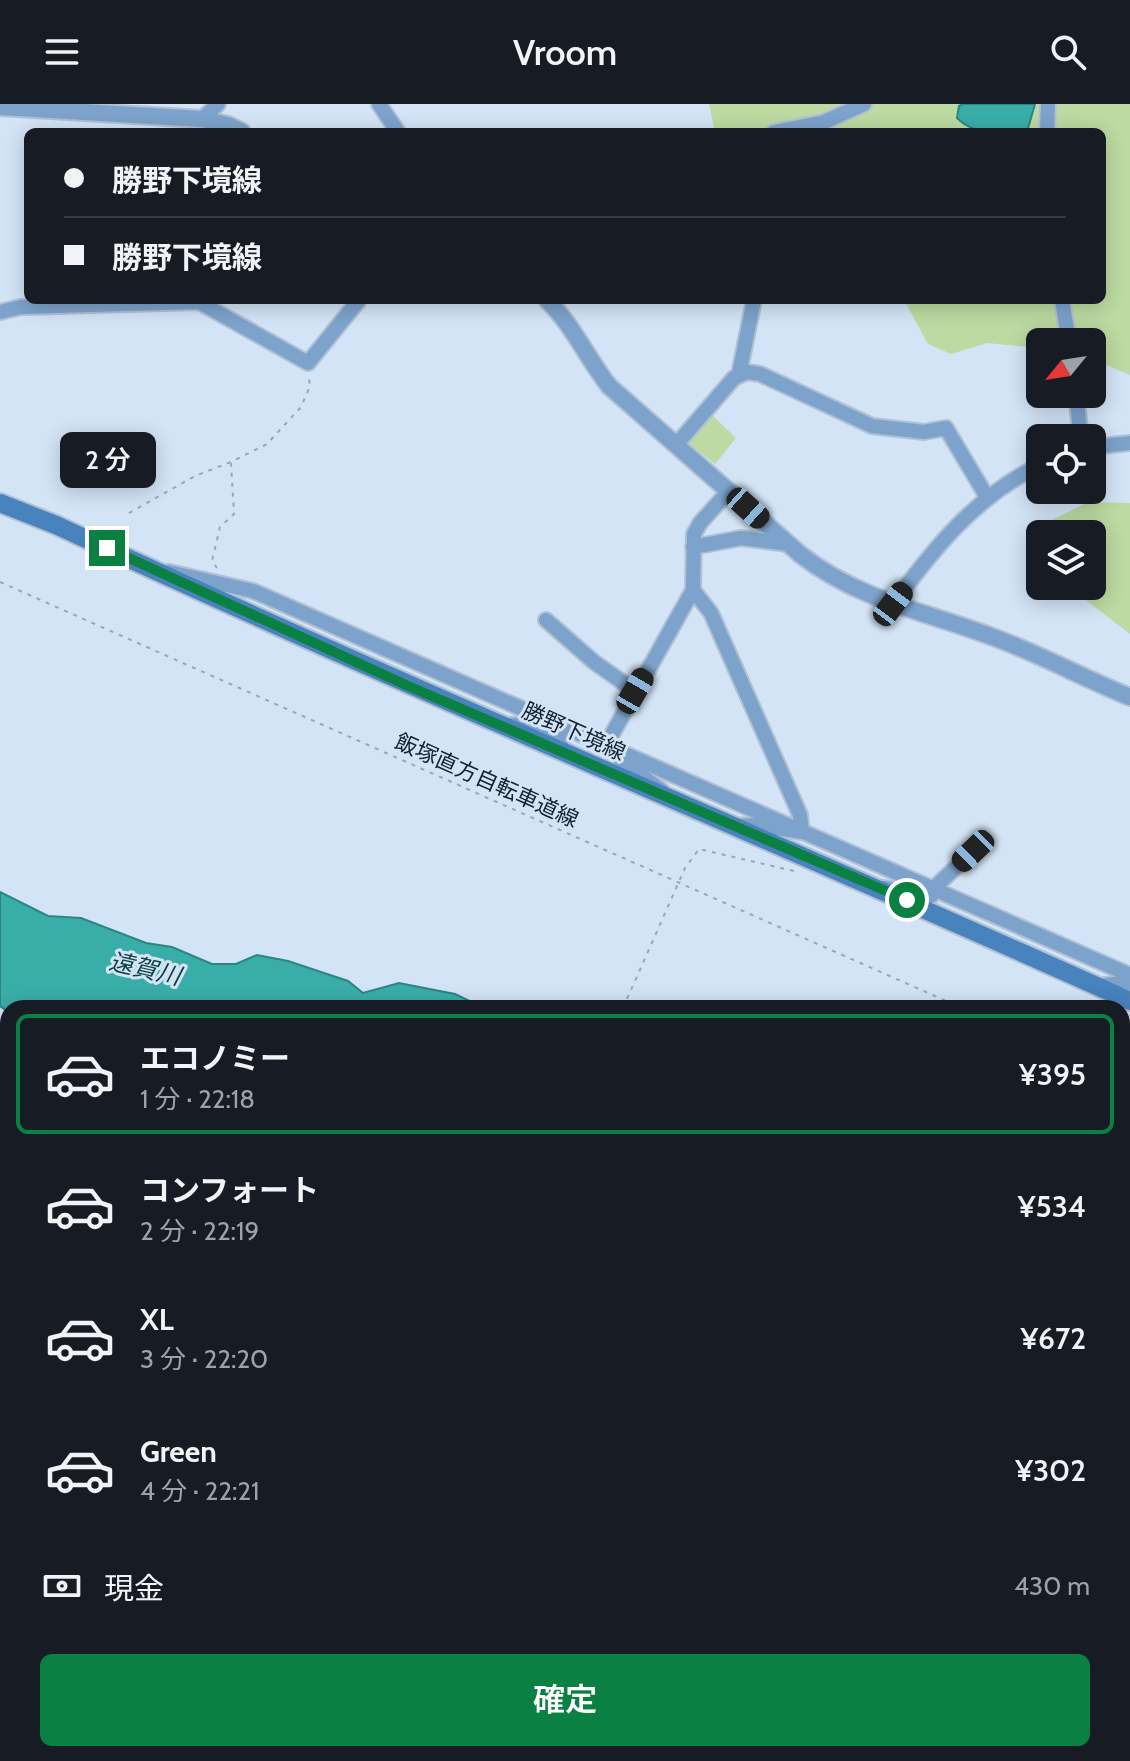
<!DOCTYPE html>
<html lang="ja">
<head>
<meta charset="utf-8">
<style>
	:root { --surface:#171b24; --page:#242831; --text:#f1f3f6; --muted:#9ea1a6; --line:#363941; --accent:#0b8043 }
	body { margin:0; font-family:Cabin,"Noto Sans JP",sans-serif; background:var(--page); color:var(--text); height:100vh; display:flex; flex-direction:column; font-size:30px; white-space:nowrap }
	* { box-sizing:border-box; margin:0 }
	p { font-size:26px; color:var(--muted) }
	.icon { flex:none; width:44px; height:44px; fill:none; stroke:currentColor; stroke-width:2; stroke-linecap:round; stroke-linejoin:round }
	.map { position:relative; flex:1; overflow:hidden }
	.side { position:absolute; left:0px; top:896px; width:1130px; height:762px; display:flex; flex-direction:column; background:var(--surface); border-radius:24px 24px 0 0; box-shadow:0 4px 20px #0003 }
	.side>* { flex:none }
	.guide { position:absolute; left:24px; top:24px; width:1082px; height:176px; border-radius:12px; box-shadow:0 4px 20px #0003; display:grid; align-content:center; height:176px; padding:0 40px; background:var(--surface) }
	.needle { width:52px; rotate:240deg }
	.controls { position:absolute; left:1026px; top:224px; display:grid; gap:16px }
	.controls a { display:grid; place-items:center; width:80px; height:80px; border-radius:12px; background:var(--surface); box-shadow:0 4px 20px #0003; font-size:40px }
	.end { position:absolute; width:36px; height:36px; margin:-18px; border:10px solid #0b8043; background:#fff; box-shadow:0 0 0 4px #fff }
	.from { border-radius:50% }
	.bubble { position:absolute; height:56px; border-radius:12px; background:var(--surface); box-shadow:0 4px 20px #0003; font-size:26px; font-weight:600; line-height:56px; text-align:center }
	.car { position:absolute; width:24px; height:48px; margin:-24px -12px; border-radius:10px; box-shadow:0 0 6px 2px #0007; background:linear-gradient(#222 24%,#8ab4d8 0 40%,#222 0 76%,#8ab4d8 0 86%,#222 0) }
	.guide b { display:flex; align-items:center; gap:28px; height:76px; font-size:30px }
	.guide b+b { border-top:2px solid var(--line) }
	.guide i { width:20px; height:20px; background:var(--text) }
	ul { padding:14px 0 0; list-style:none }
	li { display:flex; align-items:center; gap:24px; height:120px; margin:0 16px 12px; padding:0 24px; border:4px solid transparent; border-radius:12px }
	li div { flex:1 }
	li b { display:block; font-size:30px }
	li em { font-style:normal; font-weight:600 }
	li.selected { border-color:var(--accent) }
	li>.icon { width:72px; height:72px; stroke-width:1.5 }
	.pay { display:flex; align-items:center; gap:20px; height:88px; padding:0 40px; font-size:30px }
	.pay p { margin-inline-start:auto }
	.primary-button { display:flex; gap:16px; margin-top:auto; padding:16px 40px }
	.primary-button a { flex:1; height:92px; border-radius:12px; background:var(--accent); color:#fff; font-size:32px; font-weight:600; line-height:92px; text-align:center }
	header { display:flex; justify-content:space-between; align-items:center; height:104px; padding:0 40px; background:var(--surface); font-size:36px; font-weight:600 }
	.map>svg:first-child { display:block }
	.green { fill:#bddaa2 }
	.water { fill:#39aea8; stroke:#2d8485; stroke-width:2 }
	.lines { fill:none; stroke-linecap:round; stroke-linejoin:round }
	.stream { stroke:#2d8485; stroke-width:4 }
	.minor-casing { stroke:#b0c1d3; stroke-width:18 }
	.tertiary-casing { stroke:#b0c1d3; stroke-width:20 }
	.secondary-casing { stroke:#b0c1d3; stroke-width:22 }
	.trunk-casing { stroke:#b0c1d3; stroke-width:26 }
	.path { stroke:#97a7b9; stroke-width:2; stroke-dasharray:4 6; stroke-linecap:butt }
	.minor { stroke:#7da3cc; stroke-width:14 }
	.tertiary { stroke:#7da3cc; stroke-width:16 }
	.secondary { stroke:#4883be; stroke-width:18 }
	.trunk { stroke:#1d609e; stroke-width:22 }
	.rail-casing { stroke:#2a3a4a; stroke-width:7 }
	.rail { stroke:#d3e4f6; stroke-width:4; stroke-dasharray:12; stroke-linecap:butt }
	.route { stroke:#0b8043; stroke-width:10 }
	.labels { text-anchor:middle; stroke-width:6; stroke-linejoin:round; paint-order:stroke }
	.street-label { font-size:22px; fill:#122232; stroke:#d3e4f6 }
	.water-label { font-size:24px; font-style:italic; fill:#0f4341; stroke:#d3e4f6 }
</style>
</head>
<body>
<header><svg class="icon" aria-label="menu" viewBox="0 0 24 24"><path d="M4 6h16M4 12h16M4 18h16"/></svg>Vroom<svg class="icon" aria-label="search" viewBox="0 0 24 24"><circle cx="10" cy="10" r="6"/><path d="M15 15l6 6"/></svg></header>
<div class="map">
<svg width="1130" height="1657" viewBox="0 0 1130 1657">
	<rect width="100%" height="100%" fill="#d3e4f6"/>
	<path class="green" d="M709,0H1130V271L1092,255V238H1040V244L987,239L951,250L928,240L904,196H1102V28H715Z
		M711,310L736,334L715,360L687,338Z
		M1088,398L1130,399V530L1083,494L1071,482H1092V430H1045L1050,417Z
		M8,1585V1650H148L142,1657H0V1588Z"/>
	<path class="water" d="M963,0H1035L1027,28C1002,28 976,33 957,14L959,2Z
		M0,788L48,812L81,814L146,839L172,843L212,860H236L257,851L288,857L348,877L363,889L399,879L455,890L484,904H8V908L0,902Z
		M1122,1084L1130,1086V1182L1122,1179Z"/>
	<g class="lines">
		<path class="stream" d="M1122,1441L1130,1444"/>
		<g class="minor-casing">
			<path id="minor" d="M379,0L398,28
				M202,15L218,0
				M774,28L824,18L864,0
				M1047,28L1048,0
				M1062,196L1069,238
				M0,208L21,203L199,198L308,259L359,196
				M739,270L754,196
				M1076,290L1081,334
				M676,341L734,274L747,268L760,270L872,322L924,328L946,324L987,393
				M1092,343L1130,339
				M693,443L741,434L788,440
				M169,468L253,487L1130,871
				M693,486L711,509L800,711L802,728L756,721L734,722
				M893,500C934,444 976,392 1040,361
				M546,516L594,558L635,587
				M508,621H529L565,633
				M662,687L612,649L606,641L693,486L694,430L700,419L729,387
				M884,784L931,792
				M933,785L973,747
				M1099,882L1122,879L1130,881
				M0,1126L8,1123
				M0,1147L8,1153
				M0,1299L8,1301
				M1,1365L8,1316
				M0,1424L8,1428
				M1122,1463L1130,1466
				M2,1514V1525L8,1538
				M327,1650V1657
				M415,1650L422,1657
				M160,1657L167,1650
				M642,1657L652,1650
				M923,1657L926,1650"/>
		</g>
		<g class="tertiary-casing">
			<path id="tertiary" d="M0,3L202,15L228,21L242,28
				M547,196C573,221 587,254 609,282L801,451C859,496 923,507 990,532C1038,549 1083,574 1130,593
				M1122,1584L1130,1585"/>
		</g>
		<g class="secondary-casing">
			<path id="secondary" d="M0,399L56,421C411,586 773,736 1130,897"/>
		</g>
		<g class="trunk-casing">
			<path id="trunk" d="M0,987L8,991
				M1122,1371L1130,1373"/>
		</g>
		<path class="path" d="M129,409L195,372L231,358L267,340L301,303L310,282L309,275
			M217,464L212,457L220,423L234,410L231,359
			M0,478L962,904
			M623,904L685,764L699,745L794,767
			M1122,970L1130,973
			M1122,1401L1130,1405
			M584,1650L606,1657
			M704,1650L708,1657
			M846,1657L858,1650"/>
		<use href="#minor" class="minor"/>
		<use href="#tertiary" class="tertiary"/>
		<use href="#secondary" class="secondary"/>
		<use href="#trunk" class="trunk"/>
		<g class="rail-casing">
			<path id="rail" d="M0,1044L8,1048
				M1122,1542L1130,1544
				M1122,1554L1130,1556"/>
		</g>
		<use href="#rail" class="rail"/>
	</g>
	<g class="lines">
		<path class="route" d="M107,444L406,581L907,796"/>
	</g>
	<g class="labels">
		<g class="street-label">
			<text transform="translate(574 627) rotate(24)" y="8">勝野下境線</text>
			<text transform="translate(487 676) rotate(24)" y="8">飯塚直方自転車道線</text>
		</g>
		<g class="water-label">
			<text transform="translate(145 865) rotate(13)" y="8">遠賀川</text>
		</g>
	</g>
</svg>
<div class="controls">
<a><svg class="needle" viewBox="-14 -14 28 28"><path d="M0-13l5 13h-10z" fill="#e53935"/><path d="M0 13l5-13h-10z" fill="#9ea1a6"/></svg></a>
<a><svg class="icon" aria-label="locate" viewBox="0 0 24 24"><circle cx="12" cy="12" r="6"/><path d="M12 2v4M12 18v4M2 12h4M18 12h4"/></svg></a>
<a><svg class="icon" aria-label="layers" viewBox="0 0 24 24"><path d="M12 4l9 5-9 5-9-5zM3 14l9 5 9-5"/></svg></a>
</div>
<i class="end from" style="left:907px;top:796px"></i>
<i class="end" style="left:107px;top:444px"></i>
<div class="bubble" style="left:60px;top:328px;width:96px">2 分</div>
<i class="car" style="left:748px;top:404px;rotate:132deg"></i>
<i class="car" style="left:893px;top:500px;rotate:37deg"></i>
<i class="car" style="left:635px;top:587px;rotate:30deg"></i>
<i class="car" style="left:973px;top:747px;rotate:226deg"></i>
<div class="guide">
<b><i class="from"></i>勝野下境線</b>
<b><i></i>勝野下境線</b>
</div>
<section class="side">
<ul>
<li class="selected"><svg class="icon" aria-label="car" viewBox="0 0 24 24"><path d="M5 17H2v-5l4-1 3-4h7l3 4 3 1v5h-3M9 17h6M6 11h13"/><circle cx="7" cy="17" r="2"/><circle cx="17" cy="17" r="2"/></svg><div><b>エコノミー</b><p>1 分 · 22:18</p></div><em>¥395</em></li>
<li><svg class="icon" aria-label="car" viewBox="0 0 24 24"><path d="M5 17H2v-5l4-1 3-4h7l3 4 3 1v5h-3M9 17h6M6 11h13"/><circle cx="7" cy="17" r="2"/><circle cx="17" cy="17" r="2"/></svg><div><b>コンフォート</b><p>2 分 · 22:19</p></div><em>¥534</em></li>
<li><svg class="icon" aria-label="car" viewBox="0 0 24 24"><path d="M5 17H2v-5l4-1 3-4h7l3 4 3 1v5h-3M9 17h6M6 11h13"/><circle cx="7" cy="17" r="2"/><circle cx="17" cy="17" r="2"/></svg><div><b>XL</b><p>3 分 · 22:20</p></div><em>¥672</em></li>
<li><svg class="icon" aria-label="car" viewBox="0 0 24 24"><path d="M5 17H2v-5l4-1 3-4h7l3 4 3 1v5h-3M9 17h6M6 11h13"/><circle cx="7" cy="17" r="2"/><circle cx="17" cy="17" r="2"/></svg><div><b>Green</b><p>4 分 · 22:21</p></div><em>¥302</em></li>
</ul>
<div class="pay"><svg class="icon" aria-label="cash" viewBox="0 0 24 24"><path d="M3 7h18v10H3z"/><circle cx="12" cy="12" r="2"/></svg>現金<p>430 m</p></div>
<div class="primary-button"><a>確定</a></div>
</section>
</div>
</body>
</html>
